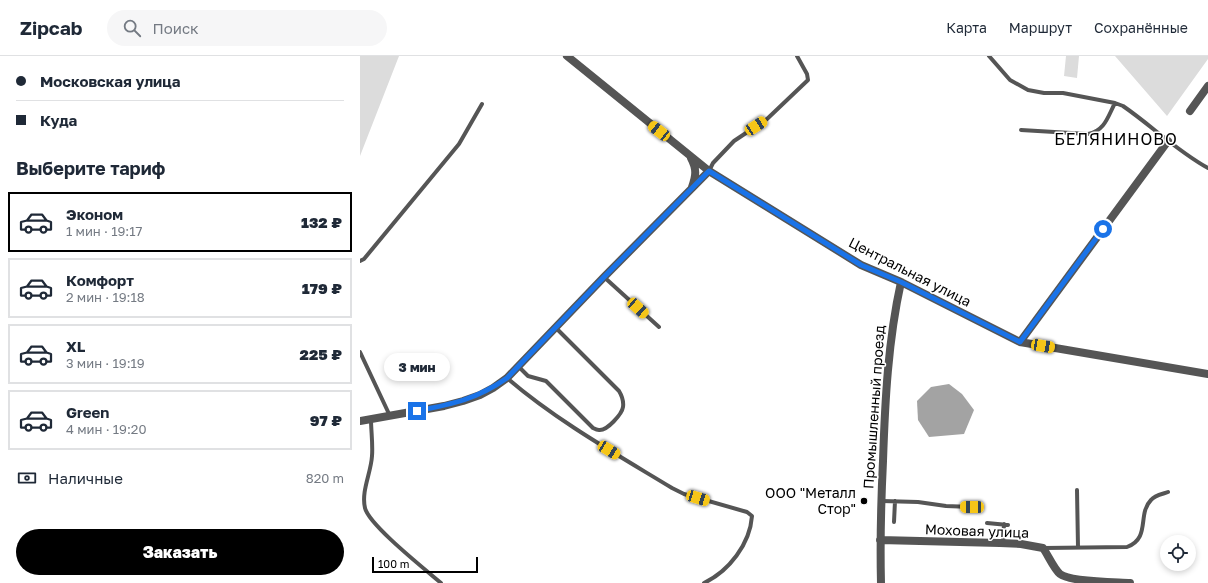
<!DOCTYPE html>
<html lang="ru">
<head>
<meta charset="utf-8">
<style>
	:root { --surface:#fff; --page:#f6f6f7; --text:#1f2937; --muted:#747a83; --line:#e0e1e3; --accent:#000 }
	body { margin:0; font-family:"Golos Text",sans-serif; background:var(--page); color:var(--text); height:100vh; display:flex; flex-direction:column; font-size:15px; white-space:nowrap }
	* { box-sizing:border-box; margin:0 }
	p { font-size:13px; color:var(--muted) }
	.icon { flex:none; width:22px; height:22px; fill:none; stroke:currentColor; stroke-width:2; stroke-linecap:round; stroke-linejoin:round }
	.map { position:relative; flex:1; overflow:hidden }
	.sheet { display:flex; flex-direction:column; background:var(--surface); width:360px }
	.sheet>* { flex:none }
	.hud { display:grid; align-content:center; height:88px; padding:0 16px; background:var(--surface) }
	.controls { position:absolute; left:800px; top:479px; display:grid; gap:8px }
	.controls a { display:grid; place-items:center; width:36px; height:36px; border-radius:50%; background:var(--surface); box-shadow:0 2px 6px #0003; font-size:20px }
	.scale { position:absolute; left:12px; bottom:10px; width:106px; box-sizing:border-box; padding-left:4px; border:2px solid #000; border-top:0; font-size:11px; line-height:14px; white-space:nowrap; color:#000; -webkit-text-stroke:3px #fff; paint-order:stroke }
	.end { position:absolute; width:18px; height:18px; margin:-9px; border:5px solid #1a73e8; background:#fff; box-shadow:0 0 0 2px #fff }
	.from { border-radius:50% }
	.bubble { position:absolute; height:28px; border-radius:14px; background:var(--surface); box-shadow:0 2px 6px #0003; font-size:13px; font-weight:800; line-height:28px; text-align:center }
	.car { position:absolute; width:12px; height:24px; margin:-12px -6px; border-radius:5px; box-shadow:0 0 3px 1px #0007; background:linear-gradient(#f5c518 24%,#345 0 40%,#f5c518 0 76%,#345 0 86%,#f5c518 0) }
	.hud b { display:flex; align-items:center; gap:14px; height:38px; font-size:15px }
	.hud b+b { border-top:1px solid var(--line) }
	.hud i { width:10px; height:10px; background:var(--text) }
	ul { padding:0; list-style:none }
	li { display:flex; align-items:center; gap:12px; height:60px; margin:0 8px 6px; padding:0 8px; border:2px solid var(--line); border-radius:0px }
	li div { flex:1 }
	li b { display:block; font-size:15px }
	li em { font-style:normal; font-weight:800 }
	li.current { border-color:var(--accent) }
	li>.icon { width:36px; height:36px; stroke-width:1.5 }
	h2 { padding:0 16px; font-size:18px; line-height:48px }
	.pay { display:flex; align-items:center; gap:10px; height:44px; padding:0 16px; font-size:15px }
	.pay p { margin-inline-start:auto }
	.action { display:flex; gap:8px; margin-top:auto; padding:8px 16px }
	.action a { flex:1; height:46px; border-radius:24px; background:var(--accent); color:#fff; font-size:16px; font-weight:800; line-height:46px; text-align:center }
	header { display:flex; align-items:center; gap:24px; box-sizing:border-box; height:56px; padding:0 20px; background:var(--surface); border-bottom:1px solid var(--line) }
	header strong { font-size:19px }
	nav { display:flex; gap:22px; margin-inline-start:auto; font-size:14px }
	.search { width:280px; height:36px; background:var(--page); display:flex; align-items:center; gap:10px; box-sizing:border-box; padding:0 14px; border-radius:22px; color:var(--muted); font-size:15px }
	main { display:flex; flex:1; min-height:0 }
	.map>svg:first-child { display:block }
	.grass { fill:#dcdcdc }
	.water { fill:#a3a3a3 }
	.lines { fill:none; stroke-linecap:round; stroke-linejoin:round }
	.service { stroke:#555; stroke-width:4 }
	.minor { stroke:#555; stroke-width:8 }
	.tertiary { stroke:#555; stroke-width:8 }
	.route { stroke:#1a73e8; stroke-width:5 }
	.poi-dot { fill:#000; stroke:#fff; stroke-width:1.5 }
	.labels { text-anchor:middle; stroke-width:3; stroke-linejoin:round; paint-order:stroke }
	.street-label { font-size:14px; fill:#000; stroke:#fff }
	.poi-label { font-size:14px; fill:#000; stroke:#fff; text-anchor:end }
	.quarter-label { font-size:16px; letter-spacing:1px; fill:#000; stroke:#fff }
</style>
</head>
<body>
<header>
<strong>Zipcab</strong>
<div class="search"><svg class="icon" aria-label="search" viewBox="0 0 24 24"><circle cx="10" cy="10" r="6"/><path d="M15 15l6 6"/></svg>Поиск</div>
<nav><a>Карта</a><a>Маршрут</a><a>Сохранённые</a></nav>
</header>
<main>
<section class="sheet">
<div class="hud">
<b><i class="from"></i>Московская улица</b>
<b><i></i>Куда</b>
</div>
<h2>Выберите тариф</h2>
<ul>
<li class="current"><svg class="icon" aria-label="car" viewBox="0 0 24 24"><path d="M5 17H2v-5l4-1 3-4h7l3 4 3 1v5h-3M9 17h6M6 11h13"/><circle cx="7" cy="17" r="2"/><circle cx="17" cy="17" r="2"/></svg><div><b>Эконом</b><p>1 мин · 19:17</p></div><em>132 ₽</em></li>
<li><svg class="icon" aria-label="car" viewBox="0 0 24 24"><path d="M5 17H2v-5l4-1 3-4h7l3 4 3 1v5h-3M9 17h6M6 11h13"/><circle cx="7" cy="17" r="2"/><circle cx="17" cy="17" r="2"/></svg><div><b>Комфорт</b><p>2 мин · 19:18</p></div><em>179 ₽</em></li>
<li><svg class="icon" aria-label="car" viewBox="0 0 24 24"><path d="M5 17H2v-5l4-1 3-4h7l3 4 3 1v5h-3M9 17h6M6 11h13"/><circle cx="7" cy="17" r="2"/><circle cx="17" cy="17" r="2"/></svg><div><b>XL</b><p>3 мин · 19:19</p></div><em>225 ₽</em></li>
<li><svg class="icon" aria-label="car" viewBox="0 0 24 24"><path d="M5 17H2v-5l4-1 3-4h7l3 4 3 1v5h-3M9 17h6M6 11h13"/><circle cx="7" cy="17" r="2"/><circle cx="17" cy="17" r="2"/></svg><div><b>Green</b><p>4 мин · 19:20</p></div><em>97 ₽</em></li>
</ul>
<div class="pay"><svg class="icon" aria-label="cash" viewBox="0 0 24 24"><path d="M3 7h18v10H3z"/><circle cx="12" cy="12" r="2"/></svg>Наличные<p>820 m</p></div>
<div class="action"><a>Заказать</a></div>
</section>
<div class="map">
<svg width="848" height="527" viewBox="0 0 848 527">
	<rect width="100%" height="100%" fill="#fff"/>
	<path class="grass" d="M0,0H39L0,100Z
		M706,0H719L717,22L704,20Z
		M755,0H848V3L807,60Z"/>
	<path class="water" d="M589,328L602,338L614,354L604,378L569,381L558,364L557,345L571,331Z"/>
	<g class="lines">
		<path class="service" d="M629,0L650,24L668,34L684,37H703L755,47L763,50C792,70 817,95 848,112
			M661,74L728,78C745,75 748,60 755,47
			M349,115L353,107L374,85L407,63L448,24L447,18L437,0
			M0,205L4,203L99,88L122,48
			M244,221L299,271
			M0,296L30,360
			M159,311L168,320L186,325L233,372C235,373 237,374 239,374C247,375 262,358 263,351C264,344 262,340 259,335L196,272
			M147,322C197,365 256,398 312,432L324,438L387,456L392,460C390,488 369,515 344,527
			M11,363C11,375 13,388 12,400C11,417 1,435 5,452C9,469 66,514 81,527
			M717,434L718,491
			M522,445L558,446L586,450L612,451
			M534,466L535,445
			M627,467L648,469
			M643,487L644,468
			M684,492L767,491C791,482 777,458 791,444C795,439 803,438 808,436"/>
		<path class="minor" d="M830,55L848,30
			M349,115L501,209L541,226L660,286L848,318
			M660,286L808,85
			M520,484L640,487L661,488L683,492C688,499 694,513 700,518C710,526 755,526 770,527
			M521,527C520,486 521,446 523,405C525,345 528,285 541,226"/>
		<path class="tertiary" d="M331,102C337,113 336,120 332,131
			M0,365L84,350L103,345L120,339L133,332L147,322L244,221L349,115L207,0"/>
	</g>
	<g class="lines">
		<path class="route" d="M57,355C93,348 117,343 147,322L244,221L349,115L501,209L541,226L660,286L743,173"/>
	</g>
	<circle class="poi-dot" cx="504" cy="445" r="4"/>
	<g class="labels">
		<g class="street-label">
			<text transform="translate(550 216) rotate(27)" y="5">Центральная улица</text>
			<text transform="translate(514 351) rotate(-86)" y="5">Промышленный проезд</text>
			<text transform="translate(617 475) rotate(2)" y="5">Моховая улица</text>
		</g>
		<g class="poi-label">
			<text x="496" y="442">ООО "Металл<tspan x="496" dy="16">Стор"</tspan></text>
		</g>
		<g class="quarter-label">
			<text x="756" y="89">БЕЛЯНИНОВО</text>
		</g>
	</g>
</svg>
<div class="controls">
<a><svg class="icon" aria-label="locate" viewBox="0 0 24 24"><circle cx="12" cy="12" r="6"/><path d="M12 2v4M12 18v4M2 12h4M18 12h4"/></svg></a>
</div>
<div class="scale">100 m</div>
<i class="end from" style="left:743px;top:173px"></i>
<i class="end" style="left:57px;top:355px"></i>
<div class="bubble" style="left:24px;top:297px;width:66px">3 мин</div>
<i class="car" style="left:396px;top:70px;rotate:57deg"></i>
<i class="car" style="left:299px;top:75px;rotate:308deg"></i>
<i class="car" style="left:278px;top:252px;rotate:132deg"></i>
<i class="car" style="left:683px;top:290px;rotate:100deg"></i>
<i class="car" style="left:249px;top:394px;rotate:121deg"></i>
<i class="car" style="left:338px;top:442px;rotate:107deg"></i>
<i class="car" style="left:612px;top:451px;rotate:271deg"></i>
</div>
</main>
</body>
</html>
